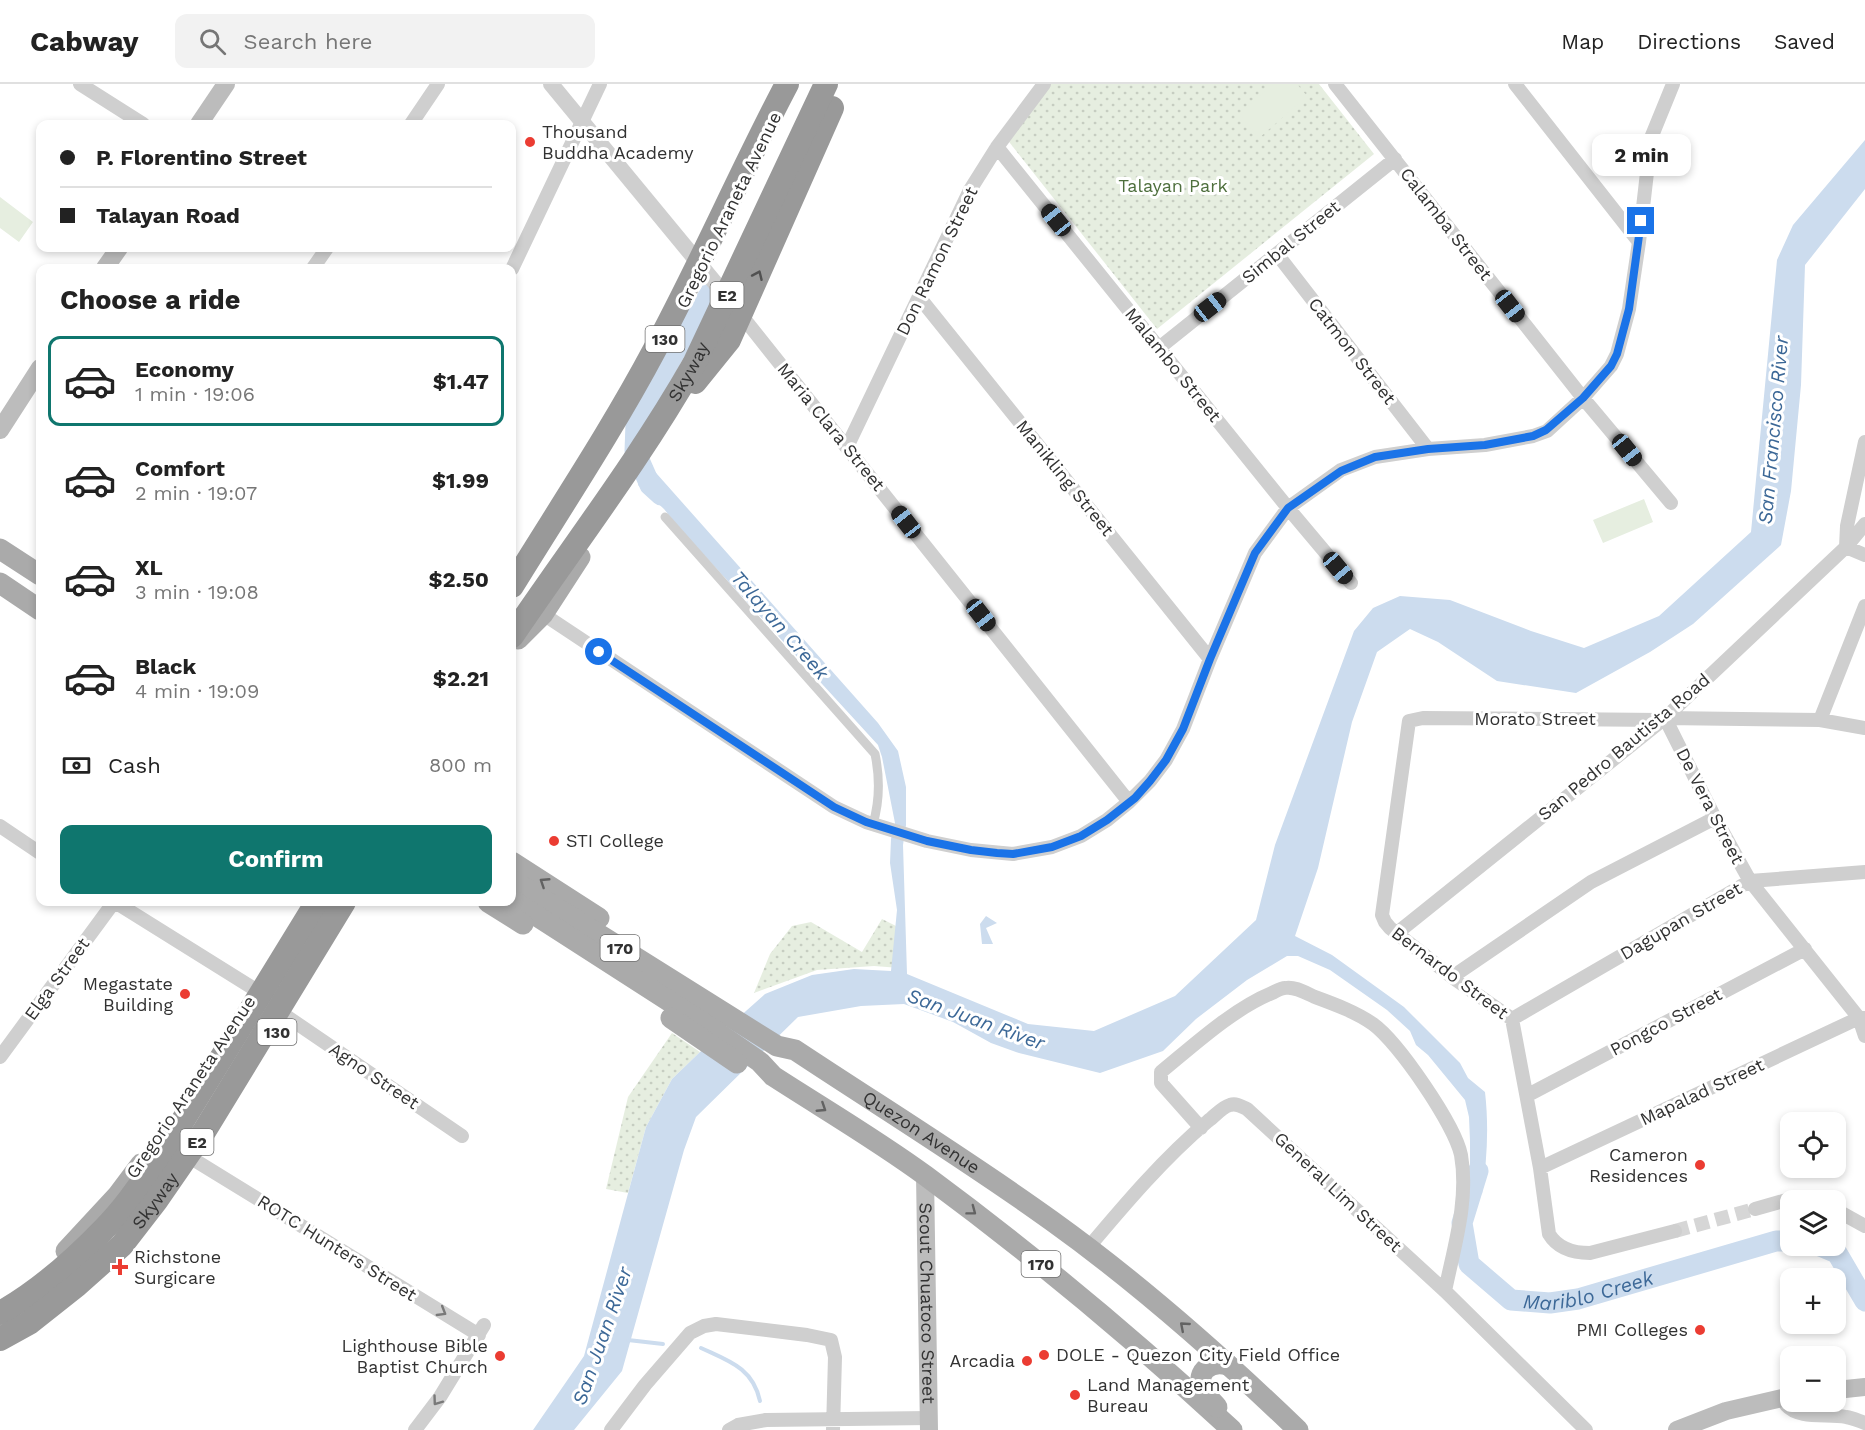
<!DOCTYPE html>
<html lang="en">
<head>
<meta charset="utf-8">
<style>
	:root { --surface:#fff; --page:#f2f2f2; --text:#222; --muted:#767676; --line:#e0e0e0; --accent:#0f766e }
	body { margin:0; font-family:"Work Sans",sans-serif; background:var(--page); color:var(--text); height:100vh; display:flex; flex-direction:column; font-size:22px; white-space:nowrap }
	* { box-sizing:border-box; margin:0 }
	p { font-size:20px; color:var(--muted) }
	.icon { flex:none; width:33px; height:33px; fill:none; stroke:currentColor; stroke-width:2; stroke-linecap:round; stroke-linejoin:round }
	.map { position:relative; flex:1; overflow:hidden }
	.details { position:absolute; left:36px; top:180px; width:480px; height:642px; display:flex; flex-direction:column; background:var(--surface); border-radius:12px; box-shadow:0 3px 9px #0003 }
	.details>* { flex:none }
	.top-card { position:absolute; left:36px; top:36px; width:480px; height:132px; border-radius:12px; box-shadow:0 3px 9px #0003; display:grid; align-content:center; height:132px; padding:0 24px; background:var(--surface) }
	.buttons { position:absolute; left:1780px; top:1028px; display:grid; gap:12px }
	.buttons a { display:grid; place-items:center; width:66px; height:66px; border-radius:12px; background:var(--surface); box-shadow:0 3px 9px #0003; font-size:30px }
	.end { position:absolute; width:27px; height:27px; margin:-14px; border:8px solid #1a73e8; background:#fff; box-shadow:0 0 0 3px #fff }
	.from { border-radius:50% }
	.bubble { position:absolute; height:42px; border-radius:12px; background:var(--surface); box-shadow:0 3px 9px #0003; font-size:20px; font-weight:700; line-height:42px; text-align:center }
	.car { position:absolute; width:18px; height:36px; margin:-18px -9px; border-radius:8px; box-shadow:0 0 4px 2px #0007; background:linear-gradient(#222 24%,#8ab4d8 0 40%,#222 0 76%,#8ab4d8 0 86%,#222 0) }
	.top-card b { display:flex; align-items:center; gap:21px; height:57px; font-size:22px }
	.top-card b+b { border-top:2px solid var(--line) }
	.top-card i { width:15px; height:15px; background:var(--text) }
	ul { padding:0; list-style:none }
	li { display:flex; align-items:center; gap:18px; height:90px; margin:0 12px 9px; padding:0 12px; border:3px solid transparent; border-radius:12px }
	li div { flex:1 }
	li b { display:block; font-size:22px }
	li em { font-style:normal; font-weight:700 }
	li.current { border-color:var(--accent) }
	li>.icon { width:54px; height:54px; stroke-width:1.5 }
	h2 { padding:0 24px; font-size:27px; line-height:72px }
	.pay { display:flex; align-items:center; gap:15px; height:66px; padding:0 24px; font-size:22px }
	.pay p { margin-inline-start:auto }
	.action { display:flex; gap:12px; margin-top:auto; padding:12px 24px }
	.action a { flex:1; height:69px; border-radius:12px; background:var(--accent); color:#fff; font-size:24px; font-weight:700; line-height:69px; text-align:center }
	header { display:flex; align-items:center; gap:36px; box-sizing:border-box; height:84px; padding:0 30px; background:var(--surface); border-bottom:2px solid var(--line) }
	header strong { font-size:28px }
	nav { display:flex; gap:33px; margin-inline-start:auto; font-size:21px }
	.search { width:420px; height:54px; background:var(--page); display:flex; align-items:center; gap:15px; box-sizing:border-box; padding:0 21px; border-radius:12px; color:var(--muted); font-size:22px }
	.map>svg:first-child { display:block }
	.grass { fill:url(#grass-dots) }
	.pitch { fill:#e6eee0 }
	.water { fill:#ccdcee }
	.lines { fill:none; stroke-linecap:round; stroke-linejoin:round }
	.stream { stroke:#ccdcee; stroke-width:4 }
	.river { stroke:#ccdcee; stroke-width:21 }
	.minor-tunnel { stroke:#d6d6d6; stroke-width:14; stroke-dasharray:14 7; stroke-linecap:butt }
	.pedestrian { stroke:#cfcfcf; stroke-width:9 }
	.minor { stroke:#cfcfcf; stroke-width:14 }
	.tertiary { stroke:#cfcfcf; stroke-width:16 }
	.secondary { stroke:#bcbcbc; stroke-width:18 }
	.primary { stroke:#aaa; stroke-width:21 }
	.motorway { stroke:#999; stroke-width:24 }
	.oneway { stroke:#515151 }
	.oneway2 { stroke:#626262 }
	.oneway3 { stroke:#797979 }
	.route { stroke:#1a73e8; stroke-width:8 }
	.poi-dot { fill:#eb3c32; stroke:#fff; stroke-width:2 }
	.labels { text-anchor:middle; stroke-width:6; stroke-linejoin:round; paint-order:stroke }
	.shield { fill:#fff; stroke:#707070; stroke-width:1.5 }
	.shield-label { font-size:16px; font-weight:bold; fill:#323232 }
	.poi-label { font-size:18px; fill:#323232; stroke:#fff; text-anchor:start }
	.park-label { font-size:18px; fill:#4e6f3d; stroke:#fff }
	.street-label { font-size:18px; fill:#323232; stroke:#fff }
	.water-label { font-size:20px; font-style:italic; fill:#3c6897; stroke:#fff }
</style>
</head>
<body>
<header>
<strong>Cabway</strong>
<div class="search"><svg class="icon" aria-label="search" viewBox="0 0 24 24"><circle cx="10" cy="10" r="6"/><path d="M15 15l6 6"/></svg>Search here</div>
<nav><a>Map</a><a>Directions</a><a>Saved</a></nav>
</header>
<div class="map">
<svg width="1865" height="1346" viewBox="0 0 1865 1346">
	<defs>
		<pattern id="grass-dots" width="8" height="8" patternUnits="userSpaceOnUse" patternTransform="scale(1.5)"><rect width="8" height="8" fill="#e6eee0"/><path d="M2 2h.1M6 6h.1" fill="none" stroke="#c6cdc1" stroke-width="1.8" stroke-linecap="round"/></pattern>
	</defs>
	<rect width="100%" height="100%" fill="#fff"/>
	<path class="grass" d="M1048,0H1319L1374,70L1157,245L1006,54Z
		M882,835L898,843L900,884L874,882L817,886L754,909L770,870L792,842L811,838L862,868Z
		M672,949L700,968L672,995L646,1043L628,1109L606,1105L628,1013Z"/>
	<path class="pitch" d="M1273,0H1297L1307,12L1259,54L1239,30Z
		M0,113L33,138L19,158L0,144Z
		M1644,415L1653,438L1603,459L1593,436Z"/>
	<path class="water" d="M1865,56V105L1805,181L1801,301L1791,407L1781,461L1693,540L1650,568L1576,609L1497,597L1438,558L1410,545L1377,568L1352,638L1318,784L1295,852L1332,871L1404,923L1460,979L1468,994L1485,1008C1489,1043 1487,1076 1482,1110L1467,1115L1470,1088V1057L1469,1033L1465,1016L1428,971L1416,961L1410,947L1387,926L1330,886L1298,872H1287L1247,896L1196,935L1163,967L1100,989L1019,969L991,959L953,938L904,920L861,922L798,933L696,1033L684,1066L622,1287L574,1346H533L584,1272L646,1043L672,995L700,968L765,910L812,891L854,885L891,887L897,826L890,779L891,755L895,739L882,673L878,661L681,446L664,425L638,401L649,381L878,639L898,667L906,703V741L903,761L907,890L1028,940L1094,947L1175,912L1256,836L1275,761L1354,547L1373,524L1400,512L1450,516L1531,547L1584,564L1659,532L1751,448L1777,176L1793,141Z
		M986,832L997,839L986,844L993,860H982L980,840Z"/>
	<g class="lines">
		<path class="stream" d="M628,1256L663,1260
			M701,1264C729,1277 753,1284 760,1317"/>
		<g class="river">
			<path d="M661,411L650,401L635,367L636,340L672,273L712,206"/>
			<path id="s1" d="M1478,1087L1462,1139L1469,1180L1511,1216L1550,1219L1578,1215L1776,1157H1791"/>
			<path d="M1818,1161L1837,1169L1865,1217"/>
		</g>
		<path class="minor-tunnel" d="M1675,1147L1755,1125"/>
		<path class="pedestrian" d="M665,433L875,670C880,694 880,716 873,740"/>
		<path class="minor" d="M80,0L143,40
			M1335,0L1583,314L1671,419
			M1515,0L1639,158
			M411,40L438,0
			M997,63L1288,424L1351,499
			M1277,170L1428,365
			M313,184L327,164
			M512,185L600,0
			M919,213L1210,575
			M738,227L1129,718
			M1159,264L1395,75
			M1865,358L1847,442L1846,463L1865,471
			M847,363L970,106L997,63L1044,0
			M543,530L834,723L866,738L927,757L971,766L1013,770L1052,763L1081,752L1107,736L1129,718L1150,697L1166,676L1183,645L1210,575L1255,469L1288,424L1341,386L1375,373L1428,365L1485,361L1533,352L1547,347L1583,314L1611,282L1617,270L1629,225L1639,158L1651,54L1673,0
			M1665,634L1715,734L1750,797L1859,934L1865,952
			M1665,634L1820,636L1865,644
			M1661,636L1423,634L1409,637L1382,831L1385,838L1390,844L1452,893L1512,935L1540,1084L1549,1150C1558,1165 1574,1169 1590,1169L1675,1147
			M1820,636L1865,522
			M0,742L40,769
			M115,818L256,906
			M1397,849L1665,634L1846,463L1865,440
			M1452,893L1591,798L1715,734
			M286,932L462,1052
			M1512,935L1750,797L1865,788
			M0,973L114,818
			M1528,1011L1805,865
			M1201,1044L1161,999V988C1194,961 1233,925 1272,909C1276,907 1281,904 1285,904C1295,902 1306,909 1315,913C1334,920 1356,928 1373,940C1398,958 1455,1041 1461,1071C1469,1116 1454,1163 1445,1207
			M196,1077L479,1251
			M1540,1084L1859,934H1865
			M1755,1125L1790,1115L1811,1116
			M1836,1126L1865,1142
			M1088,1164C1125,1120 1164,1074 1208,1037C1215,1032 1222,1023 1230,1021C1236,1019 1241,1022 1247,1025L1445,1207L1586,1346
			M1785,1313L1786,1321C1799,1336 1828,1329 1846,1333C1853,1334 1859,1337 1865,1339
			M415,1346L440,1313L484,1241
			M611,1346L645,1301L690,1249L704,1242L716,1240L807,1251L831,1256L835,1273L833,1346
			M729,1346L738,1341L766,1336L929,1334"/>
		<path class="tertiary" d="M551,0L725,211"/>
		<g class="secondary">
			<path d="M199,40L226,0"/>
			<path d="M105,184L119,164"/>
			<path d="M0,346L40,284"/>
			<path id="s2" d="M925,1091L929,1346"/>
			<path d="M1836,1306L1865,1303"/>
			<path d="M1677,1346L1726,1327L1791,1312"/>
		</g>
		<g class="primary">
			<path d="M0,465L40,491"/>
			<path d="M0,499L40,526"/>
			<path d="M518,555L543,530L580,473"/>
			<path d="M512,778L599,834"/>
			<path id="s3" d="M512,796L777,962L795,966C881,1023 969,1077 1052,1137C1140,1200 1221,1272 1298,1346"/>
			<path d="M512,816L714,946L760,978L773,992C824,1025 877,1056 926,1092C1033,1171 1135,1256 1232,1346"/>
			<path d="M488,818L523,840"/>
			<path d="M671,934L737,979"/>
			<path d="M66,1167L117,1112L141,1080"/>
			<path d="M1217,1323C1213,1318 1207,1313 1204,1308C1194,1289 1209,1276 1228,1281"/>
		</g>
		<g class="motorway">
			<path d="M695,298L729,256L832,24"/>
			<path d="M512,502C560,424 612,346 655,265C702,178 741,87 787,0"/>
			<path id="s4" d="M512,552C573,462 640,375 694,280L826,0"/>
			<path d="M0,1229C38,1208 73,1177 104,1145C128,1121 146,1092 166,1064L317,818"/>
			<path id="s5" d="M0,1255L29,1239L77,1201L122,1161L156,1117L205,1046L344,818"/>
		</g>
	</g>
	<defs><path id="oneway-chevron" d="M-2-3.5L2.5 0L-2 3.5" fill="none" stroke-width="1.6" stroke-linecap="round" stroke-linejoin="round" transform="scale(1.5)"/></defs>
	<use class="oneway" href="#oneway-chevron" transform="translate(758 191) rotate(-66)"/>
	<g class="oneway2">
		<use href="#oneway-chevron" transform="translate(544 798) rotate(-147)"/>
		<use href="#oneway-chevron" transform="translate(822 1024) rotate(33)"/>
		<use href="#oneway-chevron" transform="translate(972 1127) rotate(37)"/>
		<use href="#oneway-chevron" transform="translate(1184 1242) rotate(-139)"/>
	</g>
	<g class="oneway3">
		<use href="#oneway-chevron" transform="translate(442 1228) rotate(31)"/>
		<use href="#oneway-chevron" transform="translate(437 1317) rotate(126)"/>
	</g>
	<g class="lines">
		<path class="route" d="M599,568L834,723L866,738L927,757L971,766L997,769L1013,770L1052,763L1081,752L1107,736L1135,714L1150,697L1166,676L1183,645L1210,575L1255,469L1288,424L1341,387L1375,373L1428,365L1485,361L1533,352L1546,346L1583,314L1611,282L1617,270L1629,225L1641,137"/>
	</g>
	<g class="poi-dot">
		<circle cx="530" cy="58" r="6"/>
		<circle cx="554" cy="757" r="6"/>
		<circle cx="185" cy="910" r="6"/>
		<circle cx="1700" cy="1081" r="6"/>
		<path d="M117 1174h6v6h6v6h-6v6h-6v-6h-6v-6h6z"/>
		<circle cx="1700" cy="1246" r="6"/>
		<circle cx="1044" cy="1271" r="6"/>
		<circle cx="500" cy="1272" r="6"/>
		<circle cx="1027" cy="1277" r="6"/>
		<circle cx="1075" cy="1311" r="6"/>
	</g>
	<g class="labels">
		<g class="shield">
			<rect x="710.5" y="198" width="33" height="26" rx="4.5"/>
			<rect x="645.5" y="242" width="39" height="26" rx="4.5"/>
			<rect x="600.5" y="851" width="39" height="26" rx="4.5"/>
			<rect x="257.5" y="935" width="39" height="26" rx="4.5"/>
			<rect x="180.5" y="1045" width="33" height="26" rx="4.5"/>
			<rect x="1021.5" y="1167" width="39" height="26" rx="4.5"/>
		</g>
		<g class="shield-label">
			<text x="727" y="217">E2</text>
			<text x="665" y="261">130</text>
			<text x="620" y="870">170</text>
			<text x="277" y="954">130</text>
			<text x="197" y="1064">E2</text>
			<text x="1041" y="1186">170</text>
		</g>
		<g class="poi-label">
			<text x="542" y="54">Thousand<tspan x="542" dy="21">Buddha Academy</tspan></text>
			<text x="566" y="763">STI College</text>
			<text x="173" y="906" text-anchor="end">Megastate<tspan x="173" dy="21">Building</tspan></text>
			<text x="1688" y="1077" text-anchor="end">Cameron<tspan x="1688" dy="21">Residences</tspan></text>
			<text x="134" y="1179">Richstone<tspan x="134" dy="21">Surgicare</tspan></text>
			<text x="1688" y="1252" text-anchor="end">PMI Colleges</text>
			<text x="488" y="1268" text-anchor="end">Lighthouse Bible<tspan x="488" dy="21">Baptist Church</tspan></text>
			<text x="1056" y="1277">DOLE - Quezon City Field Office</text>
			<text x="1015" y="1283" text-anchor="end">Arcadia</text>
			<text x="1087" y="1307">Land Management<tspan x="1087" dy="21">Bureau</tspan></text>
		</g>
		<g class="park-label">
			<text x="1173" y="108">Talayan Park</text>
		</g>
		<g class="street-label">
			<text transform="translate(729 126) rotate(-64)" y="6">Gregorio Araneta Avenue</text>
			<text transform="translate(1446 140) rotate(52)" y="6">Calamba Street</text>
			<text transform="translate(1291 158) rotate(-39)" y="6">Simbal Street</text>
			<text transform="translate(937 177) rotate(-64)" y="6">Don Ramon Street</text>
			<text transform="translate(1352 267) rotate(52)" y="6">Catmon Street</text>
			<text transform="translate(1173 281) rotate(51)" y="6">Malambo Street</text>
			<text dy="6" stroke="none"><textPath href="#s4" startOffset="318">Skyway</textPath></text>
			<text transform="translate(831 343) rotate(51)" y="6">Maria Clara Street</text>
			<text transform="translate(1065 394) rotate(51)" y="6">Manikling Street</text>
			<text x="1535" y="641">Morato Street</text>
			<text transform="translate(1624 663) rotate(-40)" y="6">San Pedro Bautista Road</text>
			<text transform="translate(1710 722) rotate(63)" y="6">De Vera Street</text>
			<text transform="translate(1681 837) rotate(-30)" y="6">Dagupan Street</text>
			<text transform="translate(1450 889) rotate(37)" y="6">Bernardo Street</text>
			<text transform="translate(57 895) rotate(-54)" y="6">Elga Street</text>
			<text transform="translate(1666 938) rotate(-28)" y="6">Pongco Street</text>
			<text transform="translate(374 992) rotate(34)" y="6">Agno Street</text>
			<text transform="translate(191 1003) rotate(-56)" y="6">Gregorio Araneta Avenue</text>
			<text transform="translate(1702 1008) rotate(-25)" y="6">Mapalad Street</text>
			<text dy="6" stroke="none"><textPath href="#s3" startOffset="482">Quezon Avenue</textPath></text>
			<text transform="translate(1338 1108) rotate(43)" y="6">General Lim Street</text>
			<text dy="6" stroke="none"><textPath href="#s5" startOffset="210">Skyway</textPath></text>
			<text transform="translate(337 1164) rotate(32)" y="6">ROTC Hunters Street</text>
			<text dy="6" stroke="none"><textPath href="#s2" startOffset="128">Scout Chuatoco Street</textPath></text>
		</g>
		<g class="water-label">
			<text transform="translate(1773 346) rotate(-85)" y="7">San Francisco River</text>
			<text transform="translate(780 541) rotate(49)" y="7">Talayan Creek</text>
			<text transform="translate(976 935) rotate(20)" y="7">San Juan River</text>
			<text dy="7" stroke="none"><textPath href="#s1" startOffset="230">Mariblo Creek</textPath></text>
			<text transform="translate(602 1252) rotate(-71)" y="7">San Juan River</text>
		</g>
	</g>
</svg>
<div class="buttons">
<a><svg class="icon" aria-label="locate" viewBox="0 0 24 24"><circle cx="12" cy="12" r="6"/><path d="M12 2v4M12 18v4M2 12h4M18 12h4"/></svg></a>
<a><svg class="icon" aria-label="layers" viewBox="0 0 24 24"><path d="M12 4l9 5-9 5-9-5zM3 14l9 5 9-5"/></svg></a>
<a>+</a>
<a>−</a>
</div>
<i class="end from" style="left:599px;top:568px"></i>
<i class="end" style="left:1641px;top:137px"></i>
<div class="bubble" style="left:1592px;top:50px;width:99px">2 min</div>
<i class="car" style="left:1056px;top:136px;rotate:321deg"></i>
<i class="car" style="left:1510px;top:222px;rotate:142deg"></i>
<i class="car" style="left:1210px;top:223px;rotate:52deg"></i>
<i class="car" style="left:1627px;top:366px;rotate:141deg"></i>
<i class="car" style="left:906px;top:438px;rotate:322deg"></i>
<i class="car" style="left:1338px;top:484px;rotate:140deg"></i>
<i class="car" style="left:981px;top:531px;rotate:142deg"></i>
<div class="top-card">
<b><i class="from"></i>P. Florentino Street</b>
<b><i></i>Talayan Road</b>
</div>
<section class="details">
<h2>Choose a ride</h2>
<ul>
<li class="current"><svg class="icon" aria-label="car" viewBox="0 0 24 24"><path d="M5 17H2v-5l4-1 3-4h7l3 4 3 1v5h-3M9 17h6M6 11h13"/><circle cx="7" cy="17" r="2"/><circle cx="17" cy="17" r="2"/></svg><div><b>Economy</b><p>1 min · 19:06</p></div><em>$1.47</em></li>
<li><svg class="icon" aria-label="car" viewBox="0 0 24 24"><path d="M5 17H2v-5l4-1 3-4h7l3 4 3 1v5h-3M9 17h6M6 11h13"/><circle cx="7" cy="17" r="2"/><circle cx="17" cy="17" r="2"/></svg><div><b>Comfort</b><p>2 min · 19:07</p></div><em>$1.99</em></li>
<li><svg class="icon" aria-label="car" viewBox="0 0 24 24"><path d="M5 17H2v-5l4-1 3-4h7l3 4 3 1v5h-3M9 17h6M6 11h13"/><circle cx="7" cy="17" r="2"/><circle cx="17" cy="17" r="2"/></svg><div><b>XL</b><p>3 min · 19:08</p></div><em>$2.50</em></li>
<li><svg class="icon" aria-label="car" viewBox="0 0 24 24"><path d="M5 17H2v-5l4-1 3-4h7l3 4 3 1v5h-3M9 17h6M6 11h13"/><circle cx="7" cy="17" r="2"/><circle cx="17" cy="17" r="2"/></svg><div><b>Black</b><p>4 min · 19:09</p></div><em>$2.21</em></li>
</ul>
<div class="pay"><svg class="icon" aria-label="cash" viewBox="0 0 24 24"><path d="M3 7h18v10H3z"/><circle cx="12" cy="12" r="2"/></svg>Cash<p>800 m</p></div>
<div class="action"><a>Confirm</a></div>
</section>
</div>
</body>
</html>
